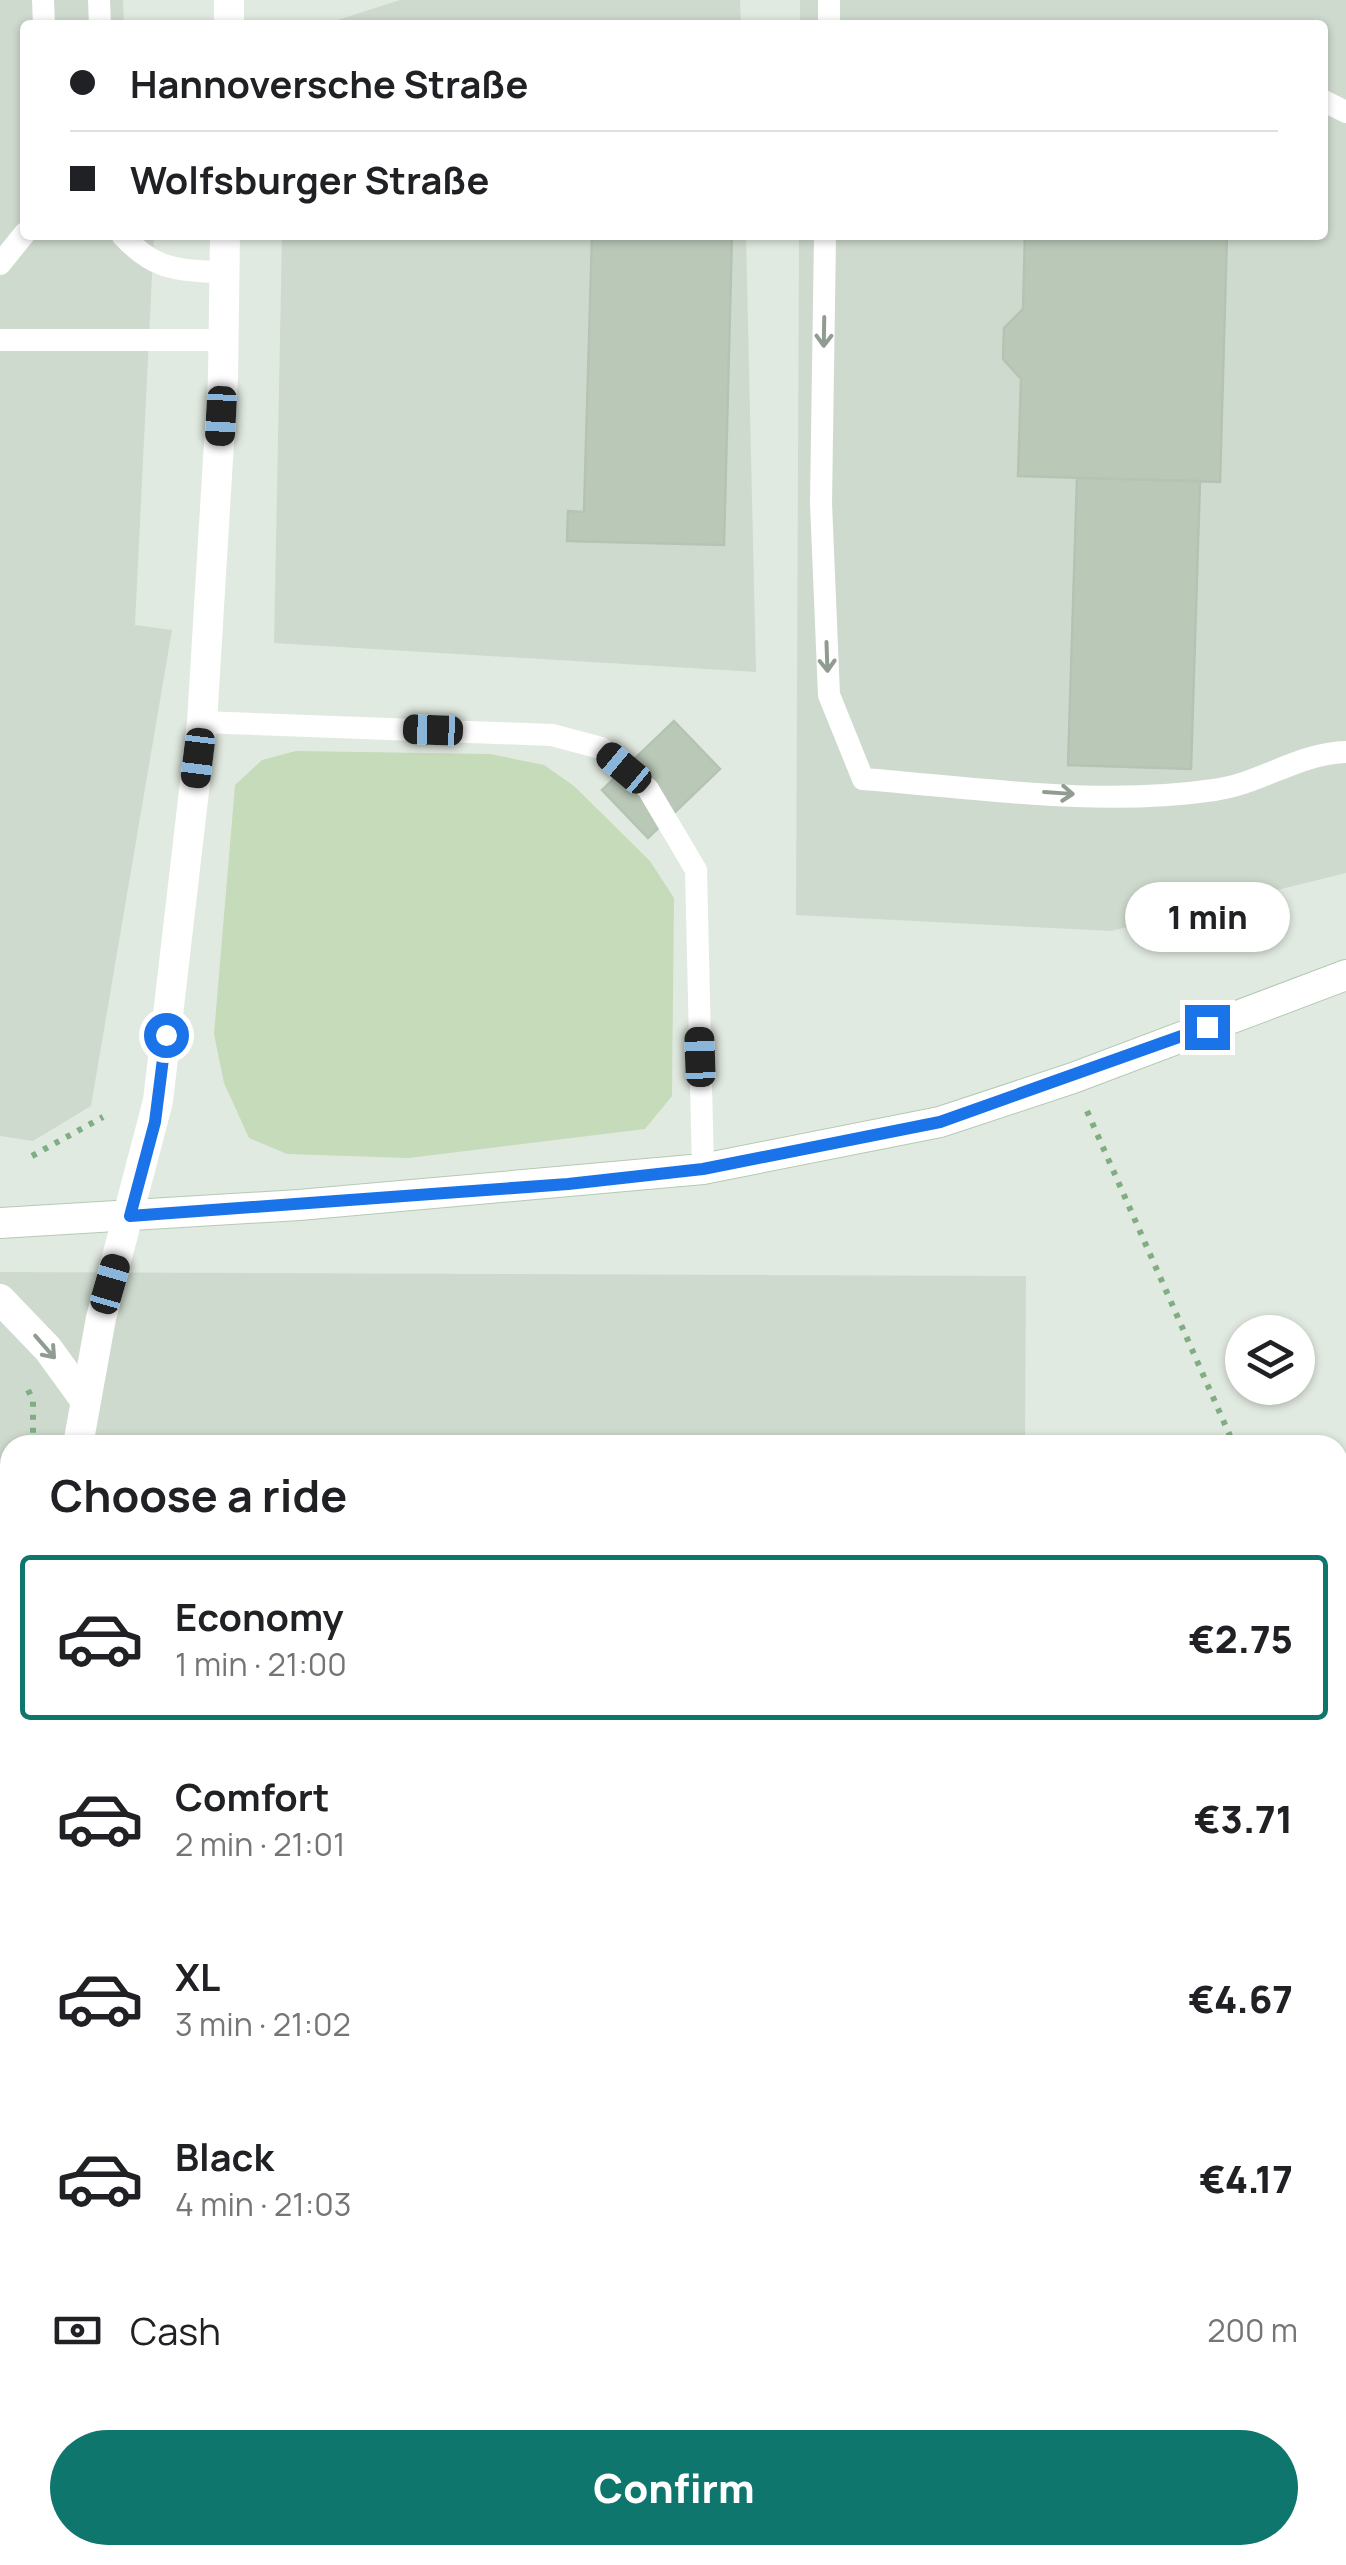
<!DOCTYPE html>
<html lang="en">
<head>
<meta charset="utf-8">
<style>
	:root { --surface:#fff; --page:#f2f2f2; --text:#202124; --muted:#757577; --line:#e0e0e0; --accent:#0f766e }
	body { margin:0; font-family:Manrope,sans-serif; background:var(--page); color:var(--text); height:100vh; display:flex; flex-direction:column; font-size:38px; white-space:nowrap }
	* { box-sizing:border-box; margin:0 }
	p { font-size:32px; color:var(--muted) }
	.icon { flex:none; width:55px; height:55px; fill:none; stroke:currentColor; stroke-width:2; stroke-linecap:round; stroke-linejoin:round }
	.map { position:relative; flex:1; overflow:hidden }
	.side { position:absolute; left:0px; top:1435px; width:1348px; height:1130px; display:flex; flex-direction:column; background:var(--surface); border-radius:30px 30px 0 0; box-shadow:0 2px 8px #0004 }
	.side>* { flex:none }
	.hud { position:absolute; left:20px; top:20px; width:1308px; height:220px; border-radius:10px; box-shadow:0 2px 8px #0004; display:grid; align-content:center; height:220px; padding:0 50px; background:var(--surface) }
	.buttons { position:absolute; left:1225px; top:1315px; display:grid; gap:20px }
	.buttons a { display:grid; place-items:center; width:90px; height:90px; border-radius:50%; background:var(--surface); box-shadow:0 2px 8px #0004; font-size:50px }
	.end { position:absolute; width:45px; height:45px; margin:-22px; border:12px solid #1a73e8; background:#fff; box-shadow:0 0 0 5px #fff }
	.from { border-radius:50% }
	.bubble { position:absolute; height:70px; border-radius:35px; background:var(--surface); box-shadow:0 2px 8px #0004; font-size:32px; font-weight:800; line-height:70px; text-align:center }
	.car { position:absolute; width:30px; height:60px; margin:-30px -15px; border-radius:12px; box-shadow:0 0 8px 2px #0007; background:linear-gradient(#222 24%,#8ab4d8 0 40%,#222 0 76%,#8ab4d8 0 86%,#222 0) }
	.hud b { display:flex; align-items:center; gap:35px; height:95px; font-size:38px }
	.hud b+b { border-top:2px solid var(--line) }
	.hud i { width:25px; height:25px; background:var(--text) }
	ul { padding:0; list-style:none }
	li { display:flex; align-items:center; gap:30px; height:165px; margin:0 20px 15px; padding:0 30px; border:5px solid transparent; border-radius:10px }
	li div { flex:1 }
	li b { display:block; font-size:38px }
	li em { font-style:normal; font-weight:800 }
	li.selected { border-color:var(--accent) }
	li>.icon { width:90px; height:90px; stroke-width:1.5 }
	h2 { padding:0 50px; font-size:45px; line-height:120px }
	.pay { display:flex; align-items:center; gap:25px; height:110px; padding:0 50px; font-size:38px }
	.pay p { margin-inline-start:auto }
	.primary-button { display:flex; gap:20px; margin-top:auto; padding:20px 50px }
	.primary-button a { flex:1; height:115px; border-radius:60px; background:var(--accent); color:#fff; font-size:40px; font-weight:800; line-height:115px; text-align:center }
	.map>svg:first-child { display:block }
	.built { fill:#cfdace }
	.green { fill:#c6dbb9 }
	.building { fill:#bac8b8; stroke:#b4c3b3; stroke-width:2.5 }
	.lines { fill:none; stroke-linecap:round; stroke-linejoin:round }
	.secondary-casing { stroke:#b4cab3; stroke-width:32 }
	.path { stroke:#81ad83; stroke-width:6; stroke-dasharray:5 8; stroke-linecap:butt }
	.lane { stroke:#fff; stroke-width:22 }
	.street { stroke:#fff; stroke-width:30 }
	.secondary { stroke:#fff; stroke-width:30 }
	.oneway { stroke:#909c91 }
	.route { stroke:#1a73e8; stroke-width:12 }
</style>
</head>
<body>
<div class="map">
<svg width="1346" height="2565" viewBox="0 0 1346 2565">
	<rect width="100%" height="100%" fill="#e1eae0"/>
	<path class="built" d="M0,0H123L124,25H25V235H154L135,625L172,630L91,1106L33,1141L0,1136Z
		M400,0H740L741,25H322Z
		M800,0H1346V873L1111,931L796,915L799,235H1322V25H800Z
		M282,235H746L756,672L274,643Z
		M0,1272L1026,1276L1025,1445H10V2555H390L388,2565H0Z"/>
	<path class="green" d="M296,751L490,754L544,765L574,786L650,861L674,898L672,1096L645,1129L409,1158L287,1154L249,1138L224,1083L214,1034L235,785L262,760Z"/>
	<path class="building" d="M592,235H732L724,545L567,541L568,511L584,512Z
		M1025,235H1227L1220,482L1018,476L1021,379L1003,359L1004,328L1023,309Z
		M1077,478L1200,481L1191,769L1068,765Z
		M674,721L720,769L648,838L602,790Z
		M0,2149L10,2151V2339L0,2337Z
		M37,2555H226L224,2565H35Z"/>
	<g class="lines">
		<g class="secondary-casing">
			<path id="secondary" d="M0,1223L299,1205L703,1169L940,1122L1073,1078L1346,975"/>
		</g>
		<path class="path" d="M1087,1111L1234,1445
			M32,1156L103,1117
			M28,1390L33,1400V1445
			M0,1662L10,1616
			M1338,1678L1346,1697"/>
		<path class="lane" d="M43,0L44,25
			M99,0L100,25
			M829,25V0
			M1322,100L1346,112
			M122,235C156,272 177,269 225,273
			M825,235L821,503L829,695L863,779C978,788 1099,807 1214,790C1260,784 1299,753 1346,752
			M0,264L25,233
			M0,340H224
			M202,722L552,735L601,748L648,789L696,870L703,1169
			M0,1905L10,1908"/>
		<path class="street" d="M229,25V0
			M0,1299L48,1349L85,1400
			M78,1445L101,1318L158,1101L202,722L223,377L225,235
			M0,1756L10,1722"/>
		<use href="#secondary" class="secondary"/>
	</g>
	<defs><path id="oneway-shaft" d="M-6 0H5M1.5-3L5.5 0L1.5 3" fill="none" stroke-width="1.6" stroke-linecap="round" stroke-linejoin="round" transform="scale(2.5)"/></defs>
	<g class="oneway">
		<use href="#oneway-shaft" transform="translate(824 332) rotate(91)"/>
		<use href="#oneway-shaft" transform="translate(827 657) rotate(88)"/>
		<use href="#oneway-shaft" transform="translate(1059 793) rotate(4)"/>
		<use href="#oneway-shaft" transform="translate(45 1347) rotate(49)"/>
	</g>
	<g class="lines">
		<path class="route" d="M166,1035L155,1122L130,1216L568,1184L703,1169L940,1122L1207,1027"/>
	</g>
</svg>
<div class="buttons">
<a><svg class="icon" aria-label="layers" viewBox="0 0 24 24"><path d="M12 4l9 5-9 5-9-5zM3 14l9 5 9-5"/></svg></a>
</div>
<i class="end from" style="left:166px;top:1035px"></i>
<i class="end" style="left:1207px;top:1027px"></i>
<div class="bubble" style="left:1125px;top:882px;width:165px">1 min</div>
<i class="car" style="left:221px;top:416px;rotate:183deg"></i>
<i class="car" style="left:433px;top:730px;rotate:272deg"></i>
<i class="car" style="left:198px;top:758px;rotate:187deg"></i>
<i class="car" style="left:624px;top:768px;rotate:310deg"></i>
<i class="car" style="left:700px;top:1057px;rotate:358deg"></i>
<i class="car" style="left:110px;top:1284px;rotate:16deg"></i>
<div class="hud">
<b><i class="from"></i>Hannoversche Straße</b>
<b><i></i>Wolfsburger Straße</b>
</div>
<section class="side">
<h2>Choose a ride</h2>
<ul>
<li class="selected"><svg class="icon" aria-label="car" viewBox="0 0 24 24"><path d="M5 17H2v-5l4-1 3-4h7l3 4 3 1v5h-3M9 17h6M6 11h13"/><circle cx="7" cy="17" r="2"/><circle cx="17" cy="17" r="2"/></svg><div><b>Economy</b><p>1 min · 21:00</p></div><em>€2.75</em></li>
<li><svg class="icon" aria-label="car" viewBox="0 0 24 24"><path d="M5 17H2v-5l4-1 3-4h7l3 4 3 1v5h-3M9 17h6M6 11h13"/><circle cx="7" cy="17" r="2"/><circle cx="17" cy="17" r="2"/></svg><div><b>Comfort</b><p>2 min · 21:01</p></div><em>€3.71</em></li>
<li><svg class="icon" aria-label="car" viewBox="0 0 24 24"><path d="M5 17H2v-5l4-1 3-4h7l3 4 3 1v5h-3M9 17h6M6 11h13"/><circle cx="7" cy="17" r="2"/><circle cx="17" cy="17" r="2"/></svg><div><b>XL</b><p>3 min · 21:02</p></div><em>€4.67</em></li>
<li><svg class="icon" aria-label="car" viewBox="0 0 24 24"><path d="M5 17H2v-5l4-1 3-4h7l3 4 3 1v5h-3M9 17h6M6 11h13"/><circle cx="7" cy="17" r="2"/><circle cx="17" cy="17" r="2"/></svg><div><b>Black</b><p>4 min · 21:03</p></div><em>€4.17</em></li>
</ul>
<div class="pay"><svg class="icon" aria-label="cash" viewBox="0 0 24 24"><path d="M3 7h18v10H3z"/><circle cx="12" cy="12" r="2"/></svg>Cash<p>200 m</p></div>
<div class="primary-button"><a>Confirm</a></div>
</section>
</div>
</body>
</html>
